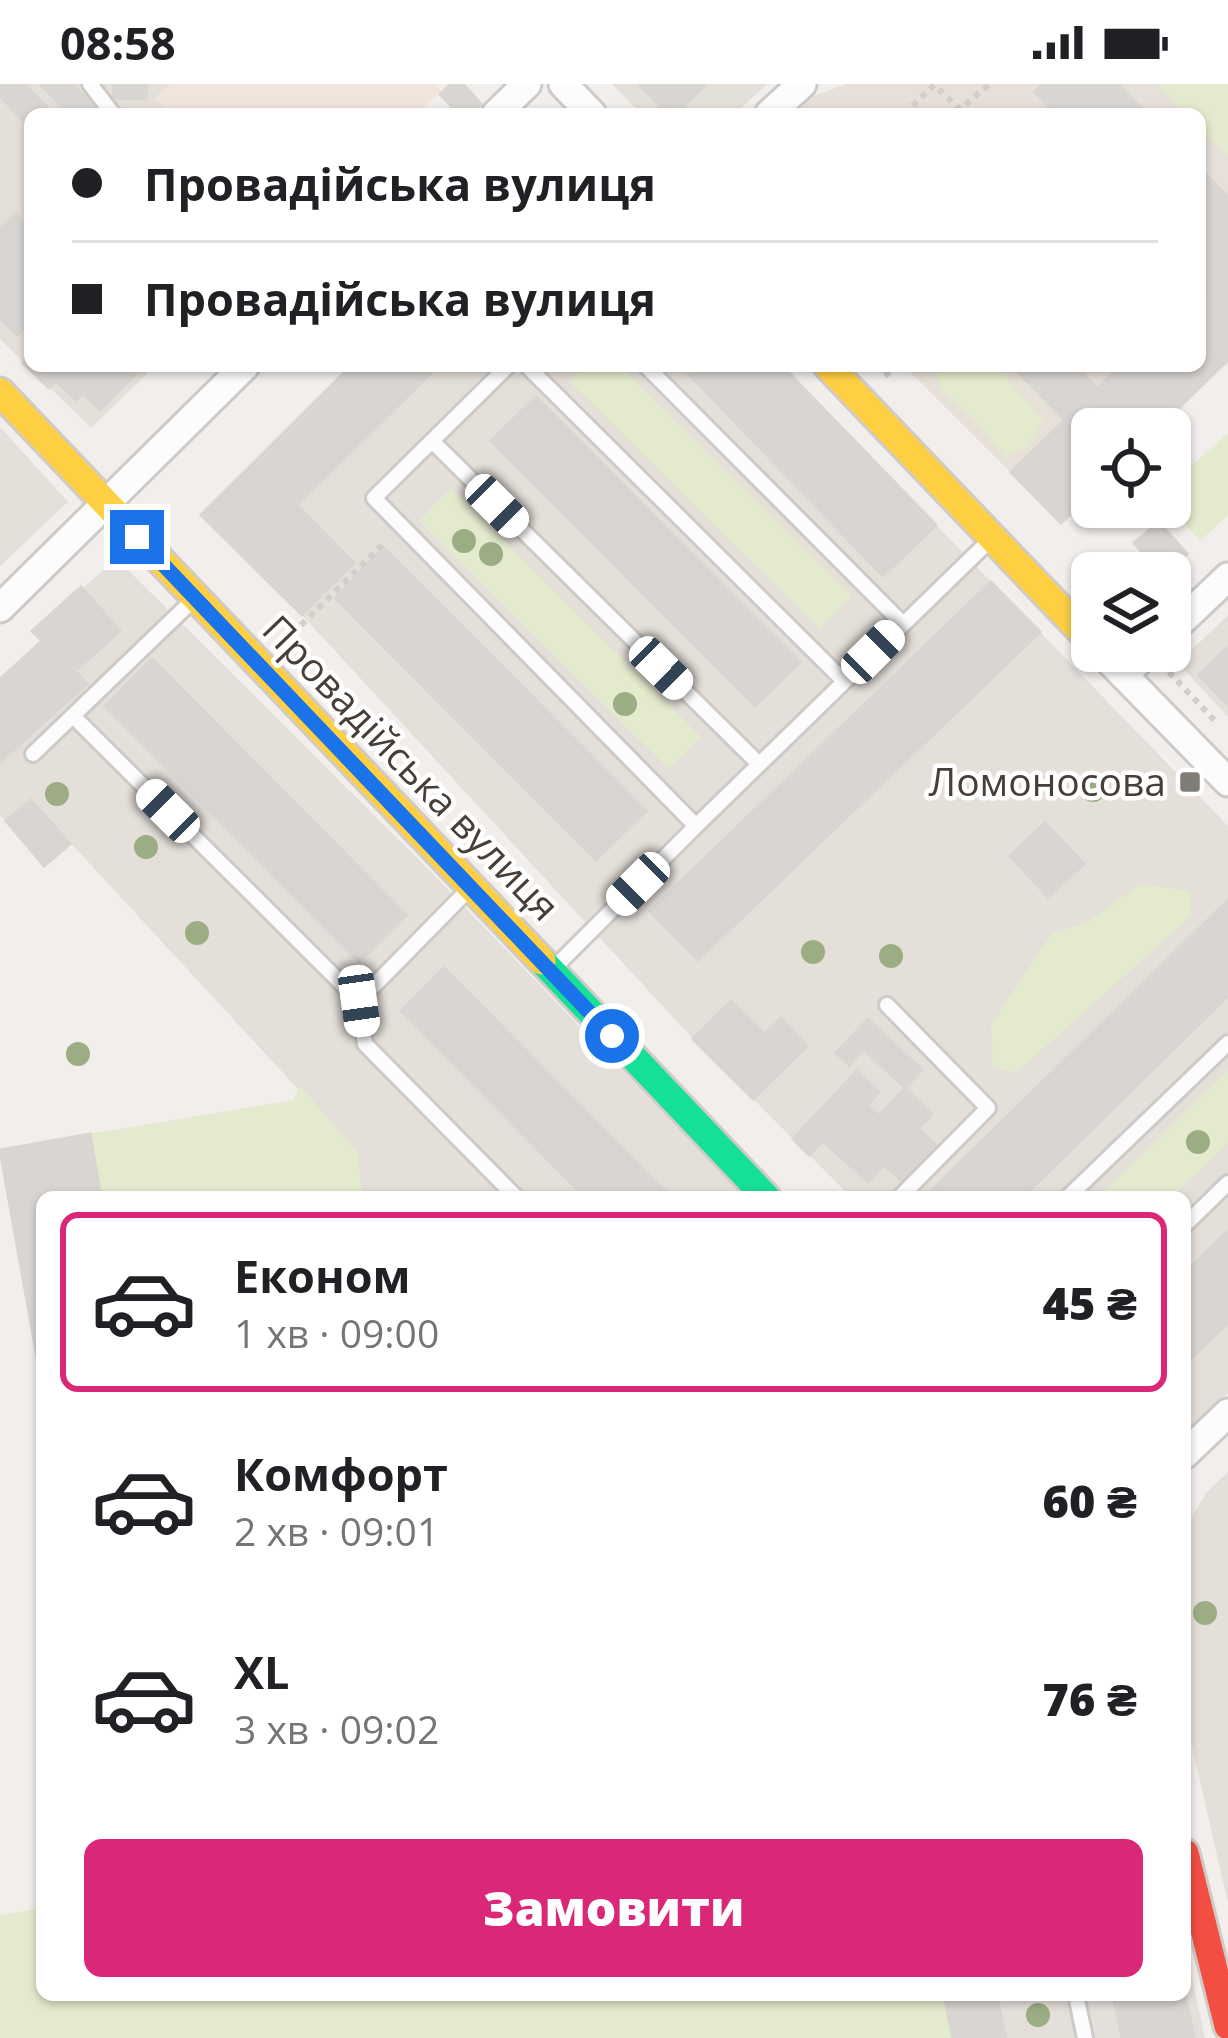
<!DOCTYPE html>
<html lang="uk">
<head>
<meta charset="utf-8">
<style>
	:root { --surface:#fff; --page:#f6f6f6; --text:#202124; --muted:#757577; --line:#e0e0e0; --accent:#db2777 }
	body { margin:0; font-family:"Open Sans",sans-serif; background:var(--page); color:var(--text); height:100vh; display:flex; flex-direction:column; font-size:45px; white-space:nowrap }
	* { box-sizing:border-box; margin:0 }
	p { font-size:39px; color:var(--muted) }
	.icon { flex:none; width:66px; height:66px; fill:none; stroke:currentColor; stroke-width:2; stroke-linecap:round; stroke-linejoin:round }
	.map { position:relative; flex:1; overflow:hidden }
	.details { position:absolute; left:36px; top:1107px; width:1155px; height:810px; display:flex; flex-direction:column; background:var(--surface); border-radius:18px; box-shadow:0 3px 9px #0004 }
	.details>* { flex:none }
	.guide { position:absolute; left:24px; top:24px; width:1182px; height:264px; border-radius:18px; box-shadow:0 3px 9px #0004; display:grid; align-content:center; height:264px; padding:0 48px; background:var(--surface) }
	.tools { position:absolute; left:1071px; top:324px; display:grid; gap:24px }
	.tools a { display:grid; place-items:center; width:120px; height:120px; border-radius:18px; background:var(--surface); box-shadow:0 3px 9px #0004; font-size:60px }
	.end { position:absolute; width:54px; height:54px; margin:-27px; border:15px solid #1a73e8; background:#fff; box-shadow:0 0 0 6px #fff }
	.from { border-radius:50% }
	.car { position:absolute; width:36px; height:72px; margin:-36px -18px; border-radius:15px; box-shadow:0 0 9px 3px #0007; background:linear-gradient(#fff 24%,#345 0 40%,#fff 0 76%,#345 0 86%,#fff 0) }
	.guide b { display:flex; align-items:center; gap:42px; height:114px; font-size:45px }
	.guide b+b { border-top:3px solid var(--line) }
	.guide i { width:30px; height:30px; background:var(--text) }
	ul { padding:21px 0 0; list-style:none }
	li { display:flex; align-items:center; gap:36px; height:180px; margin:0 24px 18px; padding:0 24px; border:6px solid transparent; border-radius:18px }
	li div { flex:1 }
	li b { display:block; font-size:45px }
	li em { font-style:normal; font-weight:800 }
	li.active { border-color:var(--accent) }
	li>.icon { width:108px; height:108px; stroke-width:1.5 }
	.button { display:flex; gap:24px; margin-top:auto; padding:24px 48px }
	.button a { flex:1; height:138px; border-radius:18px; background:var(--accent); color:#fff; font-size:48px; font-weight:800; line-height:138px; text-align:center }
	.status { display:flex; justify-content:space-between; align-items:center; height:84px; padding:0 60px; background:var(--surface); direction:ltr }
	.status svg { height:33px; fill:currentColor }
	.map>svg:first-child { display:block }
	.residential { fill:#e5dfd9 }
	.commercial { fill:#f0e4dc }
	.education { fill:#e7e0d8 }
	.green { fill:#e4eacd }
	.building { fill:#d9d5d3; stroke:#d9d5d1; stroke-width:3 }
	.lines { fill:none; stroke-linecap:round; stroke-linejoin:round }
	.lane-casing { stroke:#cecac8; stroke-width:20 }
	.street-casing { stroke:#cecac8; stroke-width:33 }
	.fast-casing { stroke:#d1cbc4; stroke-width:33 }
	.slow-casing { stroke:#d1cbc4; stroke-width:33 }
	.jam-casing { stroke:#d1cbc4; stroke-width:33 }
	.path { stroke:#d1cecb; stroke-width:6; stroke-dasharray:6 6; stroke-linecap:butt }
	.lane { stroke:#fdfcfc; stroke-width:14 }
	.street { stroke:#fdfcfc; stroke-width:27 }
	.fast { stroke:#16e098; stroke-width:27 }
	.slow { stroke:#ffcf43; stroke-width:27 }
	.jam { stroke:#f24e42; stroke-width:27 }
	.tree { fill:#9cad83 }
	.route { stroke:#1a73e8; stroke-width:15 }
	.poi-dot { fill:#827c77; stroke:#fff; stroke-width:4.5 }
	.labels { text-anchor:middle; stroke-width:9; stroke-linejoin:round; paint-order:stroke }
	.street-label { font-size:39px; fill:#473e38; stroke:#fff }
	.poi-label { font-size:39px; fill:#473e38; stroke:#fff; text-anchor:end }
</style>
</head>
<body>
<div class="status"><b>08:58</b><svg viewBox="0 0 49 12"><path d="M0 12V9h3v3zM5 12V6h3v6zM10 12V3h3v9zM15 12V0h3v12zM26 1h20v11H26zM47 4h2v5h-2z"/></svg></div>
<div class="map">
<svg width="1228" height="1954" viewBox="0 0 1228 1954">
	<rect width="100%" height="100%" fill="#f1eeec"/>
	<path class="residential" d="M0,0H170L155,14L170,30H30V282H155L91,344L0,255Z
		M612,0H767L735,30H641Z
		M351,282H782L1228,742V1309L1185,1351V1113H851L693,955L302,531L201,431Z
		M0,343L68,418L0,482Z
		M117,475L429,786L744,1113H362L357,1069L31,716L6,737L0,732V595L41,558L32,547Z
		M1228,531V633L1178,579Z
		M1228,1388V1819L1185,1632V1445L1206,1409Z
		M1185,1862L1205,1954H1006L997,1911H1185Z"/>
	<path class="commercial" d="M170,0H435L441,7L417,30H170L155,14Z"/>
	<path class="education" d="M847,0H1228V276L1157,345H1092V409L1061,439L904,282H1200V30H788L804,15Z"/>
	<path class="green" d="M1157,0H1228V73L1200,44V30H1186Z
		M584,282H620L852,512L820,545L569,297Z
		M936,282H996L1043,336L1027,363L1006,374L976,337L941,306Z
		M1228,349V431L1200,457L1169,423L1170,401Z
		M451,404L701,653L669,685L419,437Z
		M1141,800L1191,807V832L1016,989L993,983L991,941L1051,850L1087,838Z
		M1228,986V1059L1172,1113H1098Z
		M300,1002L358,1069L362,1113H101L90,1050L293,1016Z
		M42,1824V1911H996L1006,1954H0V1831Z"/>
	<path class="building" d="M0,0H24L53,30H30V44L0,12Z
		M40,0H72L102,30H70Z
		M114,0H147L146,15L113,14Z
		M451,0H463L481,20L470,30H445L452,23L440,10Z
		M639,0H706L676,30H668Z
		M1043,0H1118L1147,30H1056L1035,8Z
		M1200,84L1228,113V276L1157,345H1092V409L1061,439L1011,388L1065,336L1012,282H1076L1097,304L1121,282H1200V209L1209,201L1200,191Z
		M15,130L30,146V168L24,173L30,178V239L17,251L0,234V145Z
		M30,272V282H143L100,326L83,309L76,316L56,297L49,304L23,279Z
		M351,282H438L297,421L354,479L302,531L201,431Z
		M681,282H782L936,441L883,492Z
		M536,313L800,578L755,622L491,357Z
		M1159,438L1187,470L1166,489H1161L1134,459Z
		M384,464L646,727L596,776L335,514Z
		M991,498L1040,548L698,876L650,827Z
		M81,503L120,547L75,587L87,600L0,678V595L42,557L32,547Z
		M1228,563V621L1199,591Z
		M152,575L406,831L359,878L105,622Z
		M31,716L70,760L44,782L6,737Z
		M1045,739L1084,780L1048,813L1010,772Z
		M1228,816V912L1023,1113H925Z
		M444,884L671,1113H585L401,927Z
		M731,917L765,950L781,934L807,962L753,1015L693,955Z
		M868,935L922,986L905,1004L863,965L849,981L836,969Z
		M857,987L879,1008L867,1021L879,1032L905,1004L932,1030L868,1098L823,1057L809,1071L793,1055Z
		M918,1044L936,1061L902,1097L884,1081Z
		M90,1050L101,1113H42V1301L0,1066Z
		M1228,1147V1239L1185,1281V1188Z
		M944,1911H996L1006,1954H953Z
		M1113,1911H1185L1194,1954H1122Z"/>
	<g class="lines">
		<g class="lane-casing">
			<path id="lane" d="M90,0L113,30
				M508,282L374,414L696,742L990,456
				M527,282L844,597
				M646,282L902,539
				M432,357L759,680
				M73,632L359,917L467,807
				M33,670L192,517
				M554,884L696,742
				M359,917L365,960L516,1113
				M887,921L988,1024L900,1113
				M1068,1113L1228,959
				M1185,1141L1228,1099
				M1076,1911L1085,1954"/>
		</g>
		<g class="street-casing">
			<path id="street" d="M563,0L592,30
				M496,30L527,0
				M769,30L802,0
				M0,524L245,282
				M1170,548L1228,493
				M1100,567L1228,698
				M1124,591L1149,567
				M1185,1370L1228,1329"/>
		</g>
		<g class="fast-casing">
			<path id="fast" d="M542,877L766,1113"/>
		</g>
		<g class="slow-casing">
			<path id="slow" d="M828,282L1092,558
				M0,308L542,877"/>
		</g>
		<g class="jam-casing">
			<path id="jam" d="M1185,1769L1228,1942"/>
		</g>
		<path class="path" d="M904,30L934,1L960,25L990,0
			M885,292L896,282
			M284,558L385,458
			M1169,588L1217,639"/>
		<use href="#lane" class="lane"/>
		<use href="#street" class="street"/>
		<use href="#fast" class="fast"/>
		<use href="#slow" class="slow"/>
		<use href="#jam" class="jam"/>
	</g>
	<g class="tree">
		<circle cx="464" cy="457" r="12"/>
		<circle cx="491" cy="470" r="12"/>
		<circle cx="625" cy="620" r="12"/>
		<circle cx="1093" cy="706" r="12"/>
		<circle cx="57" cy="710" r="12"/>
		<circle cx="146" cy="763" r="12"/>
		<circle cx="197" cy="849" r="12"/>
		<circle cx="813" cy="868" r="12"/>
		<circle cx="891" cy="872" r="12"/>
		<circle cx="78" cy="970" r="12"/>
		<circle cx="1198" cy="1058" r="12"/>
		<circle cx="1205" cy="1529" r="12"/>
		<circle cx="1038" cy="1931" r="12"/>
	</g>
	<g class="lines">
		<path class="route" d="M137,453L612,952"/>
	</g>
	<rect class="poi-dot" x="1178" y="686" width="24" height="24" rx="6"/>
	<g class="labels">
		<g class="street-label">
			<text transform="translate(411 684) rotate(46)" y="14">Провадійська вулиця</text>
		</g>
		<g class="poi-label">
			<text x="1166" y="712">Ломоносова</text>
		</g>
	</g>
</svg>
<div class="tools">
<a><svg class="icon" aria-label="locate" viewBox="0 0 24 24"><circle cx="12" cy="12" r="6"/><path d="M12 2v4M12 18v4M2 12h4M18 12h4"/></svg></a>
<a><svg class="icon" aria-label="layers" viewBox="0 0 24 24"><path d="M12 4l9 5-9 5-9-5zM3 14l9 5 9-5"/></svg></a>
</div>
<i class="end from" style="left:612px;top:952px"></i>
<i class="end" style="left:137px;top:453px"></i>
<i class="car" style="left:497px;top:422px;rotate:135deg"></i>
<i class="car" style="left:873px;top:568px;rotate:45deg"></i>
<i class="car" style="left:661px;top:584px;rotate:134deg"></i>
<i class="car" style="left:168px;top:727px;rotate:315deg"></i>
<i class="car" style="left:638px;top:800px;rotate:225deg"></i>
<i class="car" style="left:359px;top:917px;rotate:172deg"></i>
<div class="guide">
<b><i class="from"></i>Провадійська вулиця</b>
<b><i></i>Провадійська вулиця</b>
</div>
<section class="details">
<ul>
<li class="active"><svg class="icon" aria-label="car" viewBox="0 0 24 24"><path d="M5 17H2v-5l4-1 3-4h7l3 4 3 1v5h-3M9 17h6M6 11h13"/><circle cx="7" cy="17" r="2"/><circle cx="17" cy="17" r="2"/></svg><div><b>Економ</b><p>1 хв · 09:00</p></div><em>45 ₴</em></li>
<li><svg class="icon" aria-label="car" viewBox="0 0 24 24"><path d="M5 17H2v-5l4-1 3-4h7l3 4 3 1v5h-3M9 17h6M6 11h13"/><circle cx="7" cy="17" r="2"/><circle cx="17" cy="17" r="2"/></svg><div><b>Комфорт</b><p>2 хв · 09:01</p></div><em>60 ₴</em></li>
<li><svg class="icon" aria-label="car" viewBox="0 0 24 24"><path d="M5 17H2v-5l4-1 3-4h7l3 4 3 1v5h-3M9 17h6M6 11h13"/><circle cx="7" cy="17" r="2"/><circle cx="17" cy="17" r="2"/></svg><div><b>XL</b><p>3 хв · 09:02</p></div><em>76 ₴</em></li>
</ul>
<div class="button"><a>Замовити</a></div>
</section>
</div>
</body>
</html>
